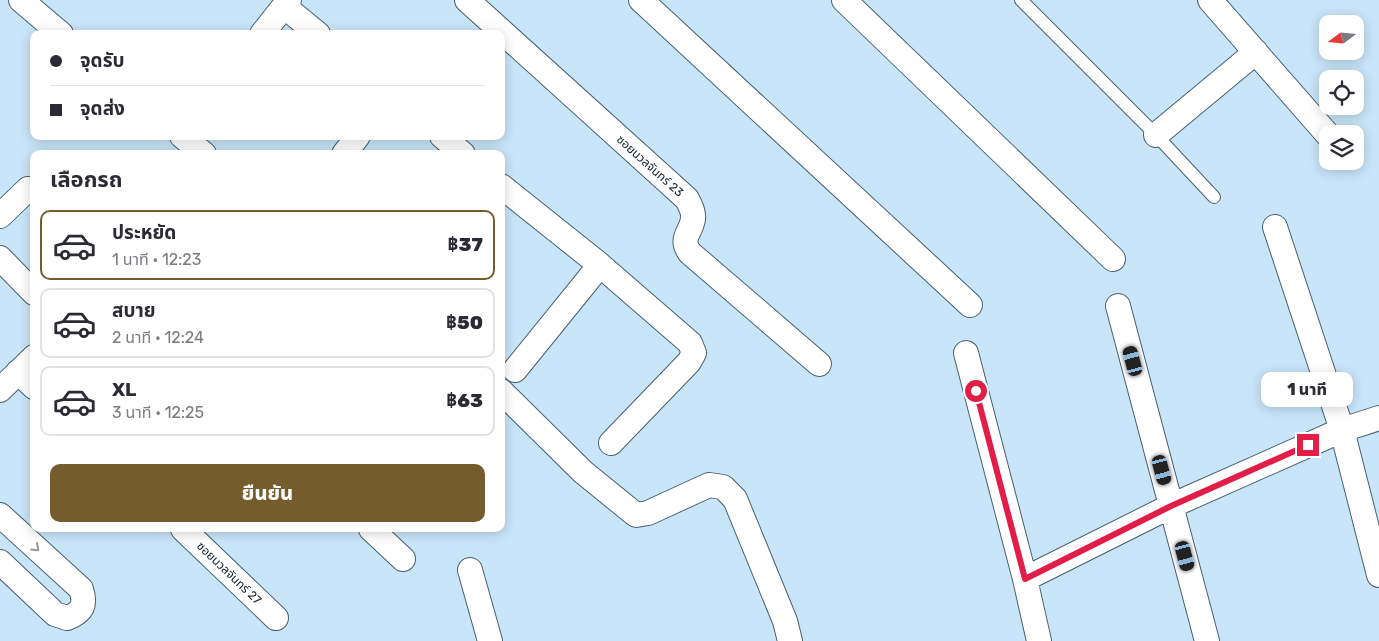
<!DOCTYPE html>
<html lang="th">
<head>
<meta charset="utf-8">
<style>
	:root { --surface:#fff; --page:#f2f2f3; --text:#2b2b33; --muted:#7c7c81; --line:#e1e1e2; --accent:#755c2d }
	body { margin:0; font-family:Rubik,"Noto Sans Thai",sans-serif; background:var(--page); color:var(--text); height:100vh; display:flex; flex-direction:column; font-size:19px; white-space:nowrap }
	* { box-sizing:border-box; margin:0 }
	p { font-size:16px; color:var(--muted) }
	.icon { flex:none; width:28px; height:28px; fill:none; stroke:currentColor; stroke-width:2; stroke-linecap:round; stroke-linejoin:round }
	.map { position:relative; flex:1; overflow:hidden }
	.side { position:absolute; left:30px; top:150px; width:475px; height:382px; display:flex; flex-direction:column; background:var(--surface); border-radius:10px; box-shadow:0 2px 12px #0003 }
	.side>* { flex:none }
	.hud { position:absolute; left:30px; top:30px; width:475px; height:110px; border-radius:10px; box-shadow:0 2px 12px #0003; display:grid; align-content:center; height:110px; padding:0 20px; background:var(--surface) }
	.needle { width:32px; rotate:254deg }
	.buttons { position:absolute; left:1319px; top:15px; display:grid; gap:10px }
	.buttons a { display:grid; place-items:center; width:45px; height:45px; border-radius:10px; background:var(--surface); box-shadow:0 2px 12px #0003; font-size:25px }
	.end { position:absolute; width:22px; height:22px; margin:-11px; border:6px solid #e11d48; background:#fff; box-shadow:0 0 0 2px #fff }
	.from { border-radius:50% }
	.bubble { position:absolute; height:35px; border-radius:10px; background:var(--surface); box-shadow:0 2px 12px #0003; font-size:16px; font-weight:800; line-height:35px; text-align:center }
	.car { position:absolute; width:15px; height:30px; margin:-15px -8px; border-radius:6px; box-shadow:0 0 4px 1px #0007; background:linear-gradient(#222 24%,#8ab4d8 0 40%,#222 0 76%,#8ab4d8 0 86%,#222 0) }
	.hud b { display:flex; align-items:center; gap:18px; height:48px; font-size:19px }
	.hud b+b { border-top:1px solid var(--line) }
	.hud i { width:12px; height:12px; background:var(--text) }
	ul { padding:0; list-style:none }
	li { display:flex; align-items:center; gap:15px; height:70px; margin:0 10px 8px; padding:0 10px; border:2px solid var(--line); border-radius:10px }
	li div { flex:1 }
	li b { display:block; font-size:19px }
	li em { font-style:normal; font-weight:800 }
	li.current { border-color:var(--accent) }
	li>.icon { width:45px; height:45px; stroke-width:1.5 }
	h2 { padding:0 20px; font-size:22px; line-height:60px }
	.button { display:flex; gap:10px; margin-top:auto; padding:10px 20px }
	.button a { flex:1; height:58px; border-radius:10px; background:var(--accent); color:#fff; font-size:20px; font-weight:800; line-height:58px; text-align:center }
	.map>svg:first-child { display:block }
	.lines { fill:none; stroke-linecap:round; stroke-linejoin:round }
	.service-casing { stroke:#476071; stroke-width:14 }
	.minor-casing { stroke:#476071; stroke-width:26 }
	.service { stroke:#fff; stroke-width:12 }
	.minor { stroke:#fff; stroke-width:24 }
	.oneway { stroke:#959a9d }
	.route { stroke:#e11d48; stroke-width:6 }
	.labels { text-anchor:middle; stroke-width:5; stroke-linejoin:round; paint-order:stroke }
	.street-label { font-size:12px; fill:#131e25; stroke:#fff }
</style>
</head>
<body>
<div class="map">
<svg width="1379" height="641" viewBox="0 0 1379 641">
	<rect width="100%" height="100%" fill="#c9e5fa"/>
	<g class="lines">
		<g class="service-casing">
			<path id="service" d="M1021,0L1156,135L1214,197"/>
		</g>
		<g class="minor-casing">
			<path id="minor" d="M21,0L61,34
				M467,0L687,199C690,205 694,212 693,219C691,233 679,238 690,253L819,364
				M641,0L970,305
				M844,0L1113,259
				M1210,0L1328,135
				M285,7L318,34
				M262,34L289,0
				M1156,135L1256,52
				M182,136L204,154
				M442,136L463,154
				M344,154L358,136
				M501,186L600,265L690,343L694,353L689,362L611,443
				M0,216L28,189
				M1275,227L1342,430L1379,575
				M0,258L34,293
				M1118,306L1207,641
				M966,353L1025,579L1039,641
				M515,370L600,265
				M18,372L34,387
				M0,390L34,357
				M501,391L583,472L636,515L648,513L709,485L723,487L735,499L785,621L790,641
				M0,515L81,589C86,605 83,612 67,618L55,614L0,562
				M183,529L276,618
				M371,529L403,559
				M470,570L490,641
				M1025,579L1171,506L1342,430L1379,418"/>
		</g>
		<use href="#service" class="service"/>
		<use href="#minor" class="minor"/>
	</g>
	<defs><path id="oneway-chevron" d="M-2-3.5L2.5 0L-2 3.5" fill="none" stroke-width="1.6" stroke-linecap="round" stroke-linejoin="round" transform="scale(1.25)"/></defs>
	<use class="oneway" href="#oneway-chevron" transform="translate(36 548) rotate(43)"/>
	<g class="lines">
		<path class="route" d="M976,391L1025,579L1171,506L1308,445"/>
	</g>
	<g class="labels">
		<g class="street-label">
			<text transform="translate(650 166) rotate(42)" y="4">ซอยนวลจันทร์ 23</text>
			<text transform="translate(229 573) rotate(44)" y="4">ซอยนวลจันทร์ 27</text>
		</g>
	</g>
</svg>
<div class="buttons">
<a><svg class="needle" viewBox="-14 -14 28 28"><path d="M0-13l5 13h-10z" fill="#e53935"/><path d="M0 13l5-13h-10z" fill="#7c7c81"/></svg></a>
<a><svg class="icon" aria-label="locate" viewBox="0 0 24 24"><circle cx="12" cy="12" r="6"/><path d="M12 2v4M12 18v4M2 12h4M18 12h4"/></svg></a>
<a><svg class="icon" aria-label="layers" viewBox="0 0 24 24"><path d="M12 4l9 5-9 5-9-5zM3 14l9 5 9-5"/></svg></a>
</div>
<i class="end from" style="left:976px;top:391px"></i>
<i class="end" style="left:1308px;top:445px"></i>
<div class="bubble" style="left:1261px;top:372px;width:92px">1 นาที</div>
<i class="car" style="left:1133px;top:361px;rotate:345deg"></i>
<i class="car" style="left:1162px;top:470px;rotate:165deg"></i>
<i class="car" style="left:1185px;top:556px;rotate:165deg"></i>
<div class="hud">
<b><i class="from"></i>จุดรับ</b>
<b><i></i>จุดส่ง</b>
</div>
<section class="side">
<h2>เลือกรถ</h2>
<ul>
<li class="current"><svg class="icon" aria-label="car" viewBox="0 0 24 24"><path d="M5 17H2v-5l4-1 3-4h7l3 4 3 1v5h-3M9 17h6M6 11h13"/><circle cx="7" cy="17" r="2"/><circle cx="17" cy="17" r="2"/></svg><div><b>ประหยัด</b><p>1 นาที · 12:23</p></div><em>฿37</em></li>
<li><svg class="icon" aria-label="car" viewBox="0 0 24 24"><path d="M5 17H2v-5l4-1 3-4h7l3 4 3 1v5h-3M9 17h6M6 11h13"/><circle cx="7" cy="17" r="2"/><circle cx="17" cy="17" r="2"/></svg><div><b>สบาย</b><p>2 นาที · 12:24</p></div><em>฿50</em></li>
<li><svg class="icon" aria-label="car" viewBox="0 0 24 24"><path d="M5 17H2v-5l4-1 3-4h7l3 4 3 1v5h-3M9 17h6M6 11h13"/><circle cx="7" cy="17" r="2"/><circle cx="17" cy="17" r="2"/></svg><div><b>XL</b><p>3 นาที · 12:25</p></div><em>฿63</em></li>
</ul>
<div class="button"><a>ยืนยัน</a></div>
</section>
</div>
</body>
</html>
